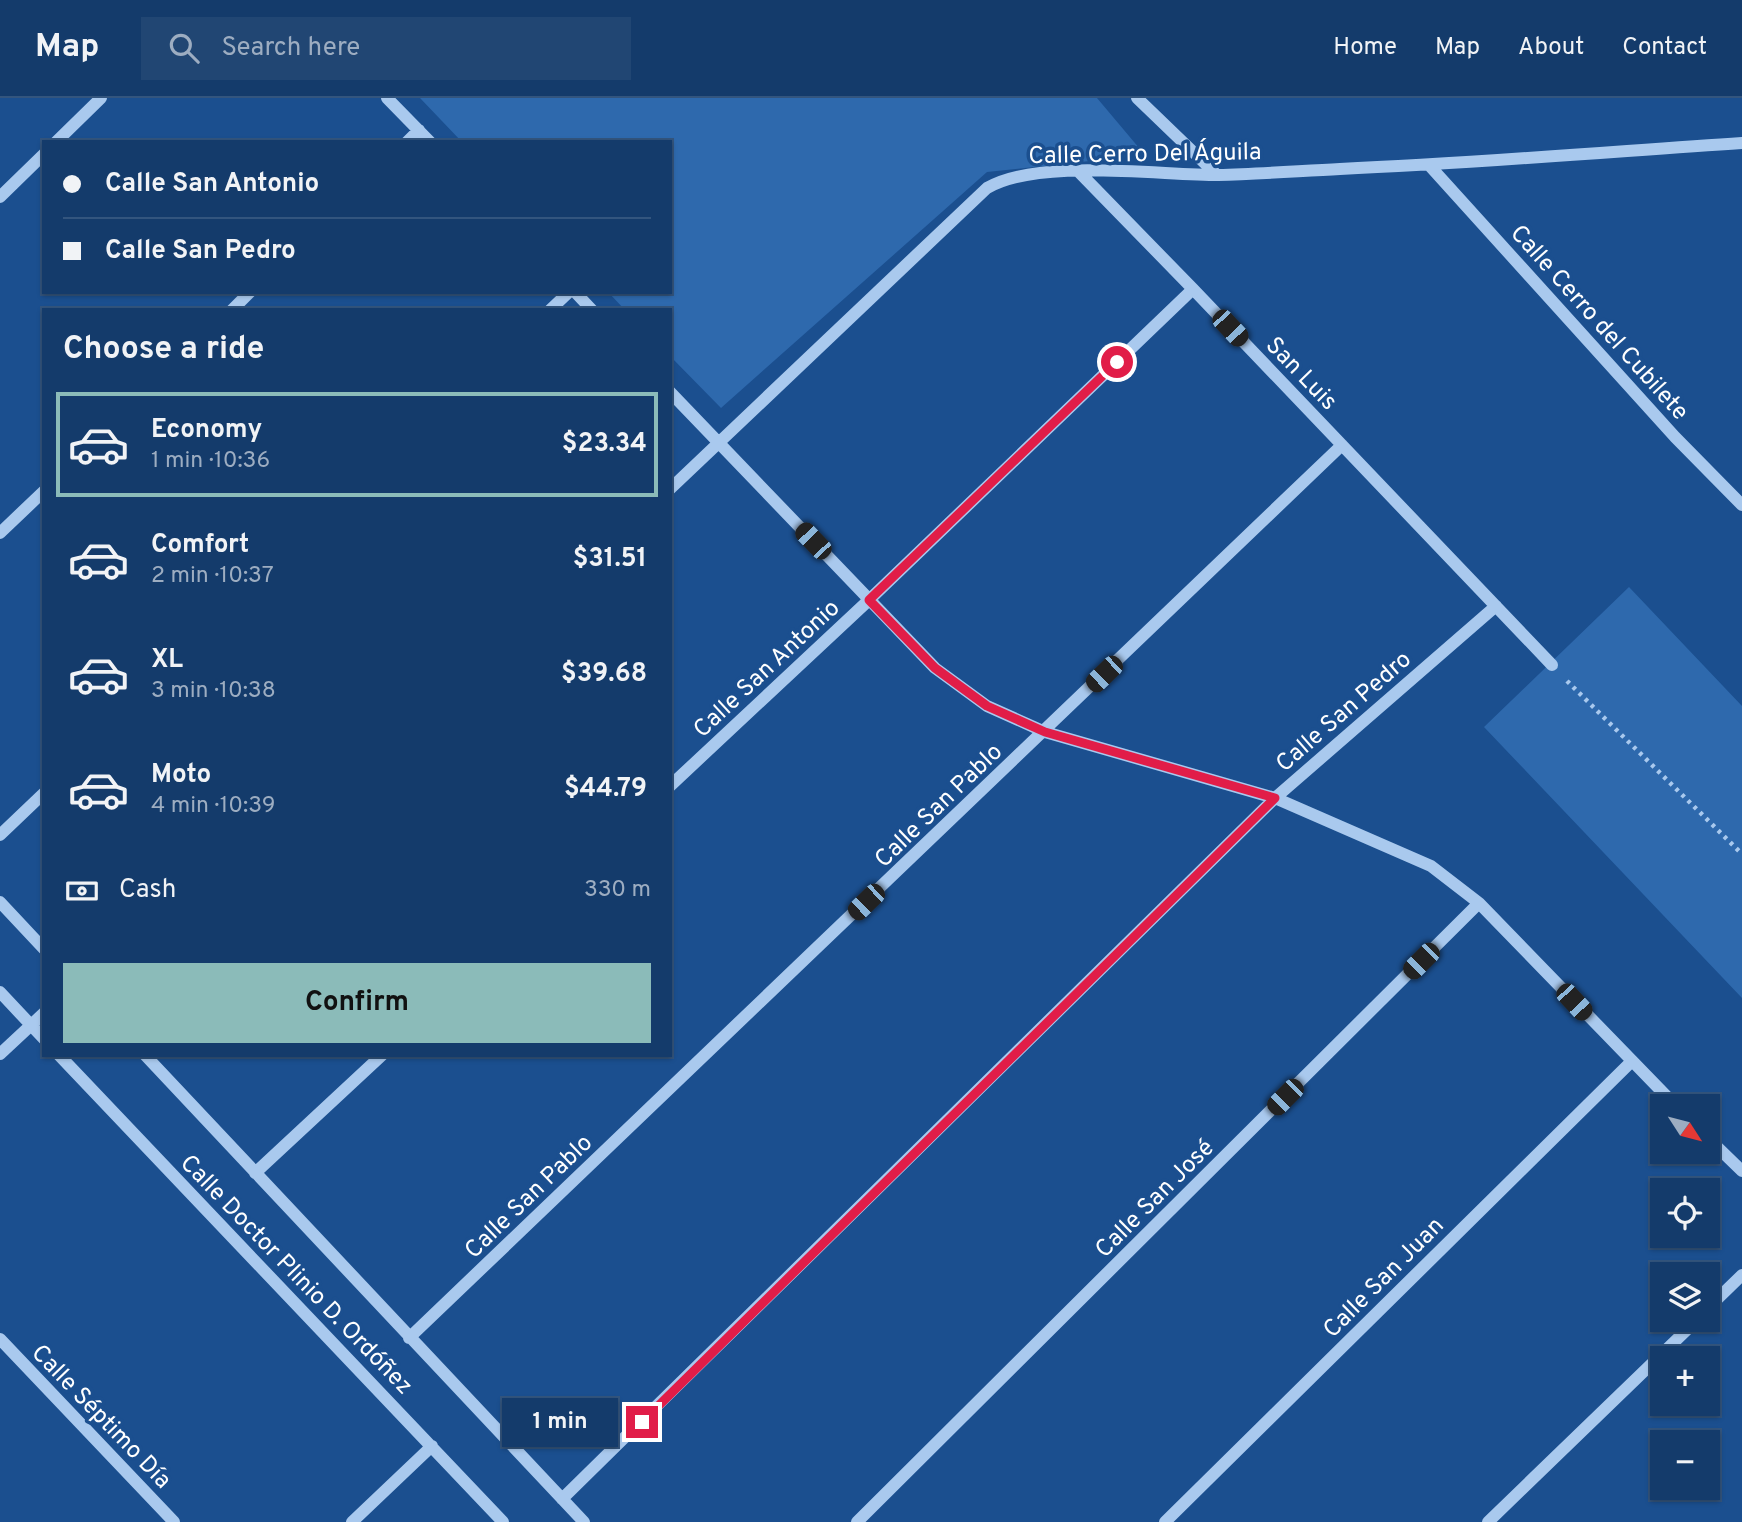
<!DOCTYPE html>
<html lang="en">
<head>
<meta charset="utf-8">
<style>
	:root { --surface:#143b6b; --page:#214673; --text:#f1f3f6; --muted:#9dadc1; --line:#33557e; --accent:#8bbbb9 }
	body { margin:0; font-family:Overpass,sans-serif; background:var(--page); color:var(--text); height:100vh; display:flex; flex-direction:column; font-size:26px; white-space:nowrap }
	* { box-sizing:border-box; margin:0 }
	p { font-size:23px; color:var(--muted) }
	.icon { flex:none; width:38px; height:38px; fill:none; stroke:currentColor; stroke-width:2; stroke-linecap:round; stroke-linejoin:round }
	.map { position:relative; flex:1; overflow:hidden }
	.sheet { position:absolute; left:42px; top:210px; width:630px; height:749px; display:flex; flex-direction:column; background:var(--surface); border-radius:0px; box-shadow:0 2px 5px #0004,0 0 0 2px var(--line) }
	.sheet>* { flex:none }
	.banner { position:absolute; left:42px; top:42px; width:630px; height:154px; border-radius:0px; box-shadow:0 2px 5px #0004,0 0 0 2px var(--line); display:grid; align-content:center; height:154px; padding:0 21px; background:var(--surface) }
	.needle { width:46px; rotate:126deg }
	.buttons { position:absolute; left:1650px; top:996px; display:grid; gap:14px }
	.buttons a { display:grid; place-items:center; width:70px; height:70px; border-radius:0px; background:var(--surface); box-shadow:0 2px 5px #0004,0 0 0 2px var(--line); font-size:35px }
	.end { position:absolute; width:32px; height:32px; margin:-16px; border:9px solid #e11d48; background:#fff; box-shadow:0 0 0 4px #fff }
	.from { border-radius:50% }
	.bubble { position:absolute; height:49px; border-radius:0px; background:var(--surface); box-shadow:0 2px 5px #0004,0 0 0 2px var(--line); font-size:23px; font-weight:700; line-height:49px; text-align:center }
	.car { position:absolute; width:21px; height:42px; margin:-21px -10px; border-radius:9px; box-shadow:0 0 5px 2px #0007; background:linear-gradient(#222 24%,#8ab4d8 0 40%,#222 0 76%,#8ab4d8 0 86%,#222 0) }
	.banner b { display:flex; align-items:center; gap:24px; height:66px; font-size:26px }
	.banner b+b { border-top:2px solid var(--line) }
	.banner i { width:18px; height:18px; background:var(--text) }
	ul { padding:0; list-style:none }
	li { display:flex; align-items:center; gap:21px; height:105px; margin:0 14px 10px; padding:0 7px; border:4px solid transparent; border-radius:0px }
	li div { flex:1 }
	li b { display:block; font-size:26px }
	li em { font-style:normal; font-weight:700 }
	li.selected { border-color:var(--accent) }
	li>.icon { width:63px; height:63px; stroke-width:1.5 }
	h2 { padding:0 21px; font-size:32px; line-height:84px }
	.pay { display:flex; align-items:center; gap:18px; height:77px; padding:0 21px; font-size:26px }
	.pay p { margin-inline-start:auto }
	.cta { display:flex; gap:14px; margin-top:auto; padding:14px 21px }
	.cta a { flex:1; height:80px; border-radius:0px; background:var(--accent); color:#111; font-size:28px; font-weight:700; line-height:80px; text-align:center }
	header { display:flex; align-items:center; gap:42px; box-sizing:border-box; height:98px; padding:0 35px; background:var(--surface); border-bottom:2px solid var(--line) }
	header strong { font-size:33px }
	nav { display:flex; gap:38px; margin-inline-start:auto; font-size:24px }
	.search { width:490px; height:63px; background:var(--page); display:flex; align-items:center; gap:18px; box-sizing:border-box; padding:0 24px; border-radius:0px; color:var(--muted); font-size:26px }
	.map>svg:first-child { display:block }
	.green { fill:#2e69ad }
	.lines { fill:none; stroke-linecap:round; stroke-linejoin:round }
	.path { stroke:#a9c9ee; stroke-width:4.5; stroke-dasharray:3.5 5; stroke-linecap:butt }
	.minor { stroke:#a9c9ee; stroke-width:12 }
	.route { stroke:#e11d48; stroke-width:9 }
	.labels { text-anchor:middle; stroke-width:7; stroke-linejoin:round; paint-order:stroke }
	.street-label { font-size:24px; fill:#fff; stroke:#1b4f8f }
</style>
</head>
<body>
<header>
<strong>Map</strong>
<div class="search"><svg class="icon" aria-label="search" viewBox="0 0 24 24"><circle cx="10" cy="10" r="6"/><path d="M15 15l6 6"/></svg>Search here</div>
<nav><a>Home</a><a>Map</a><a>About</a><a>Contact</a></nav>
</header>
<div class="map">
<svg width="1742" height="1424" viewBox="0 0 1742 1424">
	<rect width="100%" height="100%" fill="#1b4f8f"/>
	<path class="green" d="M420,0H1097L1145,57L987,74L721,310L670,258V212H625L608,194H670V44H462Z
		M1629,489L1742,608V900L1484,629Z"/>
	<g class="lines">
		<path class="path" d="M1567,583L1742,756"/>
		<path class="minor" d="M387,0L430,44
			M1137,0L1217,77
			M56,44L101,0
			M407,44L419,32
			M1429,67L1675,339L1742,407
			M1077,72L1193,191L1552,567
			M0,99L44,56
			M575,194L592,212
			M232,212L250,194
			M550,212L569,194
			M670,294L935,570L987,608L1045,634L1275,700L1431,768L1479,805L1676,1008
			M670,391L987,90C1038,60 1157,77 1218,77C1258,76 1299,73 1340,71C1474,65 1608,54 1742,45
			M0,435L44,393
			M670,688L869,502L1193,191
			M0,737L44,695
			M0,804L44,851
			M0,894L44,941
			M0,956L44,915
			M59,957L503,1424
			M145,957L584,1424
			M1708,1040L1742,1073
			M255,1075L382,957
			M1708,1210L1742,1177
			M409,1240L1342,347
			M0,1241L174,1424
			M562,1401L1275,700L1496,508
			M352,1424L432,1348
			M857,1424L1479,805
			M1165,1424L1631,964
			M1488,1424L1697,1222"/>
	</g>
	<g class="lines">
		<path class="route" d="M642,1324L1275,700L1045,634L987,608L935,570L869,502L1117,264"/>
	</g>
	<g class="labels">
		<g class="street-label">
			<text transform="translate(1145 55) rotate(-1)" y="8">Calle Cerro Del Águila</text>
			<text transform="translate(1600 224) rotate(48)" y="8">Calle Cerro del Cubilete</text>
			<text transform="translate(1302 275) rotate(46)" y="8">San Luis</text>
			<text transform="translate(766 570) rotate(-43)" y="8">Calle San Antonio</text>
			<text transform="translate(1343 613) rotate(-41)" y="8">Calle San Pedro</text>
			<text transform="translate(938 707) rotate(-44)" y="8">Calle San Pablo</text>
			<text transform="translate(528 1098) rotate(-44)" y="8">Calle San Pablo</text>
			<text transform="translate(1154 1100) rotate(-45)" y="8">Calle San José</text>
			<text transform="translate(297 1176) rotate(46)" y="8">Calle Doctor Plinio D. Ordóñez</text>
			<text transform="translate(1383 1179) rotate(-45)" y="8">Calle San Juan</text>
			<text transform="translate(102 1318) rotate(46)" y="8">Calle Séptimo Día</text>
		</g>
	</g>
</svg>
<div class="buttons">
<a><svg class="needle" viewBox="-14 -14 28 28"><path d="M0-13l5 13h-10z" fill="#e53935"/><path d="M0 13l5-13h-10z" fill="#9dadc1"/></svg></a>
<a><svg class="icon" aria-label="locate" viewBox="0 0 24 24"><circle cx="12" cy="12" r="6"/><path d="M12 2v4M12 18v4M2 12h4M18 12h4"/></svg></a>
<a><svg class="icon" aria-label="layers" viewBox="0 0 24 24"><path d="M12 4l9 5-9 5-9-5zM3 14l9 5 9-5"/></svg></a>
<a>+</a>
<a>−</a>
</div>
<i class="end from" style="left:1117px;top:264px"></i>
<i class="end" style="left:642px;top:1324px"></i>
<div class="bubble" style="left:502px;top:1300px;width:116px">1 min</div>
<i class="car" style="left:1230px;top:230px;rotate:137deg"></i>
<i class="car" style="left:813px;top:443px;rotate:316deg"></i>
<i class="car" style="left:1104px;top:576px;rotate:226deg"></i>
<i class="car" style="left:866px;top:804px;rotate:226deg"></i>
<i class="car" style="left:1421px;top:863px;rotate:225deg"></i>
<i class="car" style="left:1574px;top:904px;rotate:137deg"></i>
<i class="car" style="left:1285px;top:999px;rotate:225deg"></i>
<div class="banner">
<b><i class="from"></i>Calle San Antonio</b>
<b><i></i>Calle San Pedro</b>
</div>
<section class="sheet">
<h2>Choose a ride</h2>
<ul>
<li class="selected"><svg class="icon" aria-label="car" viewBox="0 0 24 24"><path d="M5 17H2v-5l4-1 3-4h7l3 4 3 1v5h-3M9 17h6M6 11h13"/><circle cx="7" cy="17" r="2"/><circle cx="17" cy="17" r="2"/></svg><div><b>Economy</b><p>1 min · 10:36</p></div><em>$23.34</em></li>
<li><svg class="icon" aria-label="car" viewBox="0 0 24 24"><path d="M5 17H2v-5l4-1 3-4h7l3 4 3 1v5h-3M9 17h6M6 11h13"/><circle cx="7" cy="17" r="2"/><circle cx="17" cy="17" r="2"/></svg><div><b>Comfort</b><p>2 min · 10:37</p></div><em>$31.51</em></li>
<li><svg class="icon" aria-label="car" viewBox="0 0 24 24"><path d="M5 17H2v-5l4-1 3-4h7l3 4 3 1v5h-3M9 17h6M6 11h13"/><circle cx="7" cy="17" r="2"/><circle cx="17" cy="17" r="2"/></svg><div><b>XL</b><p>3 min · 10:38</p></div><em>$39.68</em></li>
<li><svg class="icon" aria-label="car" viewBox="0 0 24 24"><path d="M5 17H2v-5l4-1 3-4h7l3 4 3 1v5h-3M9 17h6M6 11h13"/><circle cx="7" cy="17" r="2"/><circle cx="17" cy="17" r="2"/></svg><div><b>Moto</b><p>4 min · 10:39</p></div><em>$44.79</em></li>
</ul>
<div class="pay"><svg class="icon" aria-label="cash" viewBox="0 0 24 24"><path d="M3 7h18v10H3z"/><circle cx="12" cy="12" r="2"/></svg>Cash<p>330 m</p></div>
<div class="cta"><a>Confirm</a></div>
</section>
</div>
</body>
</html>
